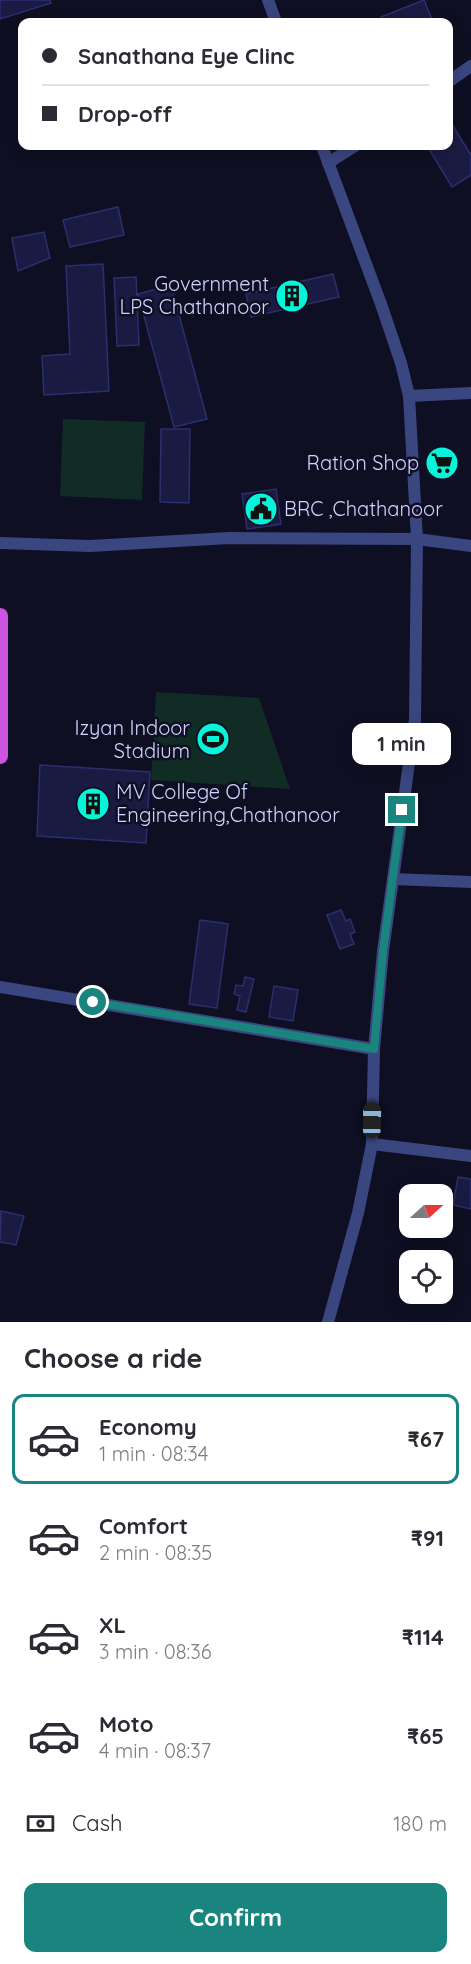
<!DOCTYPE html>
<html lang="en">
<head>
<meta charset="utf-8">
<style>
	:root { --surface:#fff; --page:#f7f7f7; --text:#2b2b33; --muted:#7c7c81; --line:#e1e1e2; --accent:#1a857e }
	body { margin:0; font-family:Quicksand,sans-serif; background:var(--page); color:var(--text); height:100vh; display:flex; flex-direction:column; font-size:22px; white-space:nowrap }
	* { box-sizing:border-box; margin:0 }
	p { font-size:20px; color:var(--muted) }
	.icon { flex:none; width:33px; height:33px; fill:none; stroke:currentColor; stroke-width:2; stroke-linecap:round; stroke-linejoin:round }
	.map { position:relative; height:1322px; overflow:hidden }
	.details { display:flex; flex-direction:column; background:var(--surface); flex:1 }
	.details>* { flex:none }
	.top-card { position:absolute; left:18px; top:18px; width:435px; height:132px; border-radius:12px; box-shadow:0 3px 15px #0003; display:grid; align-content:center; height:132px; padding:0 24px; background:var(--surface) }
	.needle { width:39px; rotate:69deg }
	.fabs { position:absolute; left:399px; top:1184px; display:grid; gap:12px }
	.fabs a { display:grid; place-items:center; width:54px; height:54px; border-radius:12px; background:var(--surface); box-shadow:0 3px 15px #0003; font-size:30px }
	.end { position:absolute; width:27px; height:27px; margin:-14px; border:8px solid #1a857e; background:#fff; box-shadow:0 0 0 3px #fff }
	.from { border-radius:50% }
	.bubble { position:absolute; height:42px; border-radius:12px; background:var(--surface); box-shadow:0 3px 15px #0003; font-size:20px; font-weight:800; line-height:42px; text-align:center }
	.car { position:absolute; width:18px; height:36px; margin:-18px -9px; border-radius:8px; box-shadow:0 0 4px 2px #0007; background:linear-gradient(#222 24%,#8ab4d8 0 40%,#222 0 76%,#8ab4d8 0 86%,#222 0) }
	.top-card b { display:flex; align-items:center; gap:21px; height:57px; font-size:22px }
	.top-card b+b { border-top:2px solid var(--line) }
	.top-card i { width:15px; height:15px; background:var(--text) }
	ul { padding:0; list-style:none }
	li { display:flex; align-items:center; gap:18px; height:90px; margin:0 12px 9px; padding:0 12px; border:3px solid transparent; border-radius:12px }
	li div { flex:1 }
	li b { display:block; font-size:22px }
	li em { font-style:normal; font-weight:800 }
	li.on { border-color:var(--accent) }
	li>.icon { width:54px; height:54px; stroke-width:1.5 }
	h2 { padding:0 24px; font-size:27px; line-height:72px }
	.pay { display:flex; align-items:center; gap:15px; height:66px; padding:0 24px; font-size:22px }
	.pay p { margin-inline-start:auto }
	.button { display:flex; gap:12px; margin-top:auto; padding:12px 24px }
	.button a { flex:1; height:69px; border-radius:12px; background:var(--accent); color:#fff; font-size:24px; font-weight:800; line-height:69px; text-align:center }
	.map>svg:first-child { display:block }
	.green { fill:#112b25 }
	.building { fill:#1a1b42; stroke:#2d2e6d; stroke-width:1.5 }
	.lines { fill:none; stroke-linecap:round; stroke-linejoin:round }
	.minor { stroke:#3a467f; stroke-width:12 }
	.tertiary { stroke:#3a467f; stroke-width:12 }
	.trunk { stroke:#cc54e0; stroke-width:16 }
	.route { stroke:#1a857e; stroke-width:8 }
	.labels { text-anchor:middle; stroke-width:5; stroke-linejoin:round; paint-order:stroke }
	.poi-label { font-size:20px; fill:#d0d4fe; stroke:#0e0f22; text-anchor:end }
</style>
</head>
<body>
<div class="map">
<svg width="471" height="1322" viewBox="0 0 471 1322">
	<rect width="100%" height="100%" fill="#0e0f22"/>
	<path class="green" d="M63,419L145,422L142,500L60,496Z
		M156,692L259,698L290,789L151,780Z"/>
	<path class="building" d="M0,0H50L51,3L0,19Z
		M424,0L433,22H383L381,17Z
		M448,118L471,155V175L452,187L427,146H448Z
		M118,207L124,235L70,247L63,220Z
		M44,232L50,258L18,271L12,238Z
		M103,264L109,391L44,395L42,356L70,354L66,266Z
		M333,274L339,297L251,317L246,294Z
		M136,277L139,345L117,346L114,278Z
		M171,285L207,419L174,427L138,294Z
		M161,429H190L189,503L160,502Z
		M446,450L454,470L438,476L430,456Z
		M276,489L281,524L247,529L242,494Z
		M40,765L150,772L146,843L37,836Z
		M341,910L346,921L350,919L355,932L350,934L354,944L340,949L327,915Z
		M200,920L228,924L217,1008L189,1004Z
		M245,977L254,979L246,1012L237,1010L240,996L234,994L236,985L243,986Z
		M274,986L298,990L293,1021L269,1017Z
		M458,1177L471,1179V1209L453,1205Z
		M1,1211L24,1216L16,1245L0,1242Z"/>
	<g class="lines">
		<path class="minor" d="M268,0L276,22
			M448,82L471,66
			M322,146L381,304L401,363L409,396L417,539L471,546
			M328,163L355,146
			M409,396L471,393
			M393,879L471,882
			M0,987L374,1049
			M372,1144L471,1156"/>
		<path class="tertiary" d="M0,543L90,546L229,538L417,539L415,720L383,951L374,1049L372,1144L358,1213L328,1322"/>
		<path class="trunk" d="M0,616V756"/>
	</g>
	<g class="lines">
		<path class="route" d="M93,1002L374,1049L383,951L402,810"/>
	</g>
	<defs>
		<g id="building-disc" transform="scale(1.725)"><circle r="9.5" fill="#06f4d9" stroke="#0e0f22"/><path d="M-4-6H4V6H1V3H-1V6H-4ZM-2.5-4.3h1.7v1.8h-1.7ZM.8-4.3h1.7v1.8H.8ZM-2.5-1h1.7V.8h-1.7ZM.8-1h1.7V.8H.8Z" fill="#111"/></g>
		<g id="supermarket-disc" transform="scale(1.725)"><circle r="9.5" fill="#06f4d9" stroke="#0e0f22"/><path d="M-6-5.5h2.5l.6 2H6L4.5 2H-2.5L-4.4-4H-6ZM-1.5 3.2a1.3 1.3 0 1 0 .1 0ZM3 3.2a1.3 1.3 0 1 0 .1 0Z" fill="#111"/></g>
		<g id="civic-disc" transform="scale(1.725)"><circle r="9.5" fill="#06f4d9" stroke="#0e0f22"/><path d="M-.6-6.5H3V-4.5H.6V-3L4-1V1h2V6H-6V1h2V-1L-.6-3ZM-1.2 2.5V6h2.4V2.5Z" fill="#111"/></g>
		<g id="stadium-disc" transform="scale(1.725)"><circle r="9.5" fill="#06f4d9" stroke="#0e0f22"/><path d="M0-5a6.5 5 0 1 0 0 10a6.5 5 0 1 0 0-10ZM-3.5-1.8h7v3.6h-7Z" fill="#111"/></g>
	</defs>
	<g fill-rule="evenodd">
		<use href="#building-disc" x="292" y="296"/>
		<use href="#supermarket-disc" x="442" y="463"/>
		<use href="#civic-disc" x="261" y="509"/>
		<use href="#stadium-disc" x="213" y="739"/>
		<use href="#building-disc" x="93" y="804"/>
	</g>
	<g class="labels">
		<g class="poi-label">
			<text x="269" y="291">Government<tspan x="269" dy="23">LPS Chathanoor</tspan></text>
			<text x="419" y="470">Ration Shop</text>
			<text x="284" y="516" text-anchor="start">BRC ,Chathanoor</text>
			<text x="190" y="735">Izyan Indoor<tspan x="190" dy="23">Stadium</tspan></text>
			<text x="116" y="799" text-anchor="start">MV College Of<tspan x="116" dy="23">Engineering,Chathanoor</tspan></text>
		</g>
	</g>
</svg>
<div class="fabs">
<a><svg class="needle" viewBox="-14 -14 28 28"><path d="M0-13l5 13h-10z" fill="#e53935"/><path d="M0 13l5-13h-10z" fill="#7c7c81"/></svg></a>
<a><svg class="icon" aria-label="locate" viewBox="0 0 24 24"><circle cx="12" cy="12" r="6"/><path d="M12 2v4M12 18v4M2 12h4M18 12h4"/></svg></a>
</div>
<i class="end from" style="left:93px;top:1002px"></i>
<i class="end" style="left:402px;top:810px"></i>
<div class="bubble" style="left:352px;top:723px;width:99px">1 min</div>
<i class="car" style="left:372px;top:1120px;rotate:1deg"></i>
<div class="top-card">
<b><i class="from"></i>Sanathana Eye Clinc</b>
<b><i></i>Drop-off</b>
</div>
</div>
<section class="details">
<h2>Choose a ride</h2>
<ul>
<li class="on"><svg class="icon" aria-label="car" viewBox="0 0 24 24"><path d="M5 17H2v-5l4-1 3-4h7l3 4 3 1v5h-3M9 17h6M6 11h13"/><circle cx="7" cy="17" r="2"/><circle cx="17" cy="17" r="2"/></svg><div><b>Economy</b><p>1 min · 08:34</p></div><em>₹67</em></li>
<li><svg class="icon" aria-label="car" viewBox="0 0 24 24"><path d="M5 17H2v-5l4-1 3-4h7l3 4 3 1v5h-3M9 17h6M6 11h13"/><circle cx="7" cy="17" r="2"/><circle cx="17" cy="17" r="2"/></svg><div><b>Comfort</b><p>2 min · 08:35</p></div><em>₹91</em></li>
<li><svg class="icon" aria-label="car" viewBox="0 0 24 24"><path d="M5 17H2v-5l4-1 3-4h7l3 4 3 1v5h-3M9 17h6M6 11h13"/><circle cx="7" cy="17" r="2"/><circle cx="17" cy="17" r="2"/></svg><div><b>XL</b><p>3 min · 08:36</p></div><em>₹114</em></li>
<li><svg class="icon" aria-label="car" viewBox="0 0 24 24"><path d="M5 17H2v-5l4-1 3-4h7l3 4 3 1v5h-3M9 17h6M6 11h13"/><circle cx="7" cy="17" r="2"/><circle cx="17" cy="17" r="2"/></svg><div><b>Moto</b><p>4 min · 08:37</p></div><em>₹65</em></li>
</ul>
<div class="pay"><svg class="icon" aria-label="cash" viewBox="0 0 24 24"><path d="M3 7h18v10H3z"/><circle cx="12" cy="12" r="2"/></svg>Cash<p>180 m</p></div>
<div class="button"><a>Confirm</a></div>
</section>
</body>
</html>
